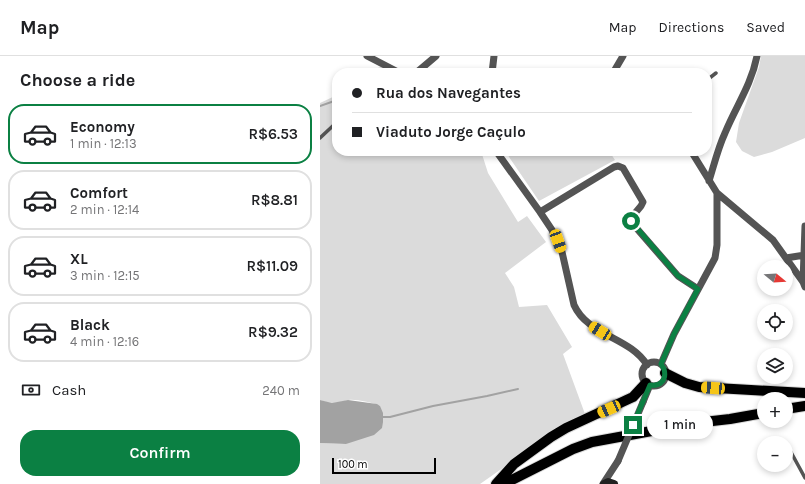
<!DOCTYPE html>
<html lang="en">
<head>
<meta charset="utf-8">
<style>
	:root { --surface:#fff; --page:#f2f2f2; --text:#202124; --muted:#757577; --line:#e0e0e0; --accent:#0b8043 }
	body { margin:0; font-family:Karla,sans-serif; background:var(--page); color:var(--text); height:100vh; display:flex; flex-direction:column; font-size:15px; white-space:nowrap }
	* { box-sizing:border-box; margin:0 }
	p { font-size:13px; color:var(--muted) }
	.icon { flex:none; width:22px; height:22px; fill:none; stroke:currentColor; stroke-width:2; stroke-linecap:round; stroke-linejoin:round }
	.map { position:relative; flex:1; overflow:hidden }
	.sheet { display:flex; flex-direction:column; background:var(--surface); width:320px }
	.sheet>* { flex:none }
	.banner { position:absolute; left:12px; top:12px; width:380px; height:88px; border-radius:16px; box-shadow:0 2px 6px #0003; display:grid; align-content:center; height:88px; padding:0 20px; background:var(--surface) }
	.needle { width:26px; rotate:108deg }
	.tools { position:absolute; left:437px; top:204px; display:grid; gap:8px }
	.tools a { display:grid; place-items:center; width:36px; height:36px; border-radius:50%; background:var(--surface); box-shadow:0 2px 6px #0003; font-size:20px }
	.scale { position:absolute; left:12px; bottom:10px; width:104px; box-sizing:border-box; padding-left:4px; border:2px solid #000; border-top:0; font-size:11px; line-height:14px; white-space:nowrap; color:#000; -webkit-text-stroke:3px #fff; paint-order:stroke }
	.end { position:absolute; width:18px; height:18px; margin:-9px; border:5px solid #0b8043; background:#fff; box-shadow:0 0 0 2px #fff }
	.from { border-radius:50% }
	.bubble { position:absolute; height:28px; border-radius:14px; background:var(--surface); box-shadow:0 2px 6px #0003; font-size:13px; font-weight:600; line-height:28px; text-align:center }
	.car { position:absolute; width:12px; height:24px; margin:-12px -6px; border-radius:5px; box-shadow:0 0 3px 1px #0007; background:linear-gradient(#f5c518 24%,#345 0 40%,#f5c518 0 76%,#345 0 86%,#f5c518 0) }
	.banner b { display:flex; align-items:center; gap:14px; height:38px; font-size:15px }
	.banner b+b { border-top:1px solid var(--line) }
	.banner i { width:10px; height:10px; background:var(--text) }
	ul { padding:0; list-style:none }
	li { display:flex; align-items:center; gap:12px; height:60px; margin:0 8px 6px; padding:0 12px; border:2px solid var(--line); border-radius:16px }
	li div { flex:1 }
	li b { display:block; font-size:15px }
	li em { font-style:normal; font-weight:600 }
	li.on { border-color:var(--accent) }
	li>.icon { width:36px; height:36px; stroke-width:1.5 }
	h2 { padding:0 20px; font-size:18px; line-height:48px }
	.pay { display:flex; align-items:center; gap:10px; height:44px; padding:0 20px; font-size:15px }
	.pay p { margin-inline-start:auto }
	.button { display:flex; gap:8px; margin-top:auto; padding:8px 20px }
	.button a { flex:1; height:46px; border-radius:16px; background:var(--accent); color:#fff; font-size:16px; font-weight:600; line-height:46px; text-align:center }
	header { display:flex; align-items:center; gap:24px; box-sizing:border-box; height:56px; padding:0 20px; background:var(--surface); border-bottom:1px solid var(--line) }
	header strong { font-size:19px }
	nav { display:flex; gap:22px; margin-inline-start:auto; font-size:14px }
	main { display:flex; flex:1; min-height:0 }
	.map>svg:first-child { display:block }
	.green { fill:#dbdbdb }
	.water { fill:#a2a2a2 }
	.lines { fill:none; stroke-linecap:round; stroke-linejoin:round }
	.stream { stroke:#a2a2a2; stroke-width:2 }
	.primary-casing { stroke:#dbdbdb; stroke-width:12 }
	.lane { stroke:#545454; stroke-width:3.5 }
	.street { stroke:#545454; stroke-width:7 }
	.secondary { stroke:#212121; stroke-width:8 }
	.primary { stroke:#000; stroke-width:10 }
	.street-bridge { stroke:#545454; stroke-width:7 }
	.route { stroke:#0b8043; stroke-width:5 }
</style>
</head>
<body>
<header>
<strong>Map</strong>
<nav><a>Map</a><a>Directions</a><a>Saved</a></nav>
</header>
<main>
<section class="sheet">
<h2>Choose a ride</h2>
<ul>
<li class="on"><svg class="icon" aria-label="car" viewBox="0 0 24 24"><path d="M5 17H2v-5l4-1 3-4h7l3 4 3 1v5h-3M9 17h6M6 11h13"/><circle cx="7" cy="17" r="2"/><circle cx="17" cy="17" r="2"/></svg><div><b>Economy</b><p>1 min · 12:13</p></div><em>R$6.53</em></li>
<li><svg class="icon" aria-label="car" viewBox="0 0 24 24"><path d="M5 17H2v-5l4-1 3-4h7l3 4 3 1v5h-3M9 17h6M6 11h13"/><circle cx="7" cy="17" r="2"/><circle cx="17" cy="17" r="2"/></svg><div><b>Comfort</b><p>2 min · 12:14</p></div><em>R$8.81</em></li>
<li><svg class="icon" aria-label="car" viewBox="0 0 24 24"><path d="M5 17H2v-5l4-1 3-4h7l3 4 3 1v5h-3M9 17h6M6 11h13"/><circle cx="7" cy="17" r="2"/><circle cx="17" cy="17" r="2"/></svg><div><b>XL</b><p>3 min · 12:15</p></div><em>R$11.09</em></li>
<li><svg class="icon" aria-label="car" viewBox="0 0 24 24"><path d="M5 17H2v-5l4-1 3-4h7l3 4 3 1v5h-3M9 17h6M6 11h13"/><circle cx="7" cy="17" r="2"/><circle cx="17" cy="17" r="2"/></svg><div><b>Black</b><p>4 min · 12:16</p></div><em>R$9.32</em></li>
</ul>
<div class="pay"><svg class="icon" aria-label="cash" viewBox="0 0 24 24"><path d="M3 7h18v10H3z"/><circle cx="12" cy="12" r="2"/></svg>Cash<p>240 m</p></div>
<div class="button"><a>Confirm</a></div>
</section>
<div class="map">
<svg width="485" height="428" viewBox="0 0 485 428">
	<rect width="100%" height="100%" fill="#fff"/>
	<path class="green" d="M441,0H485V82L452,96L434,101L422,95L416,86L419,67L439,11Z
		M61,11L76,17H45L48,15Z
		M17,39V95H161L168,117L198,166L207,160L226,186L185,217L194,231L199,251L227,249L252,291L243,298L265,358L224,383L160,428H0V387L26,388L60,350C54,347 35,343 29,344C23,345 18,347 13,347C9,347 4,345 0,344V47Z
		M185,95H289L295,104L219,145Z"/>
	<path class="water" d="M0,344L12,347L28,344L57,348L60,350L63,357V366L62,372L54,379L26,388L0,387Z"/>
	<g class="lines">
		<path class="stream" d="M0,50L17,44
			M63,361H70L113,350L167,340L198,333"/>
		<g class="primary-casing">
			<path id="primary" d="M345,317L365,327L379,331L485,337
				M466,353L485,350
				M176,428L194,408L231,381L246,372L313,341L326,327
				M184,428L253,393L272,386L375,367L410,363L444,357"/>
		</g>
		<path class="lane" d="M387,24L396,17
			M0,82L17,66
			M466,387L485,422"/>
		<path class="street" d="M47,0L80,17
			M96,17L116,0
			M172,17L174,0
			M293,17L303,0
			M176,95L220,156L232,174L242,196L254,249C268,280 310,281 327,309
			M371,95L397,137L453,184L483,226L485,231
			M389,125C394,109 398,92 405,77C416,50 431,30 437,0
			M220,156L294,111L298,110L303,112L323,146L321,150L311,162L312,167L358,220L378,233
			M466,202L485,199
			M483,226L485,170
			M322 318a12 12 0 1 1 24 0a12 12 0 1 1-24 0Z
			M341,308L354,278L395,202L397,189V137
			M323,346L330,329
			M283,428L298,405"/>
		<path class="secondary" d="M284,428L288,426L294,428"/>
		<use href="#primary" class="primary"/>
		<path class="street-bridge" d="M298,405L323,346"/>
	</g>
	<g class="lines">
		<path class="route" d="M311,165L358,220L378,233L354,278L341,308L344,313C347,324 340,331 330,329L313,369"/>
	</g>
</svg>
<div class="tools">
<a><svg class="needle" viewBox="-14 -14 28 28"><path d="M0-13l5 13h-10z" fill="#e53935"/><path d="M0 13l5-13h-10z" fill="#757577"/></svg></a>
<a><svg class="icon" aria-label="locate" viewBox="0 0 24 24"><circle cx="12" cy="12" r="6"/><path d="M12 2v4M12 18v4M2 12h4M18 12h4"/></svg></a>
<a><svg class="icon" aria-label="layers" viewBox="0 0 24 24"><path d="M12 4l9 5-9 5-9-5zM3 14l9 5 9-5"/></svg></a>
<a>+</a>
<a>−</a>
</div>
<div class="scale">100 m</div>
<i class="end from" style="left:311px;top:165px"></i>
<i class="end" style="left:313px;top:369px"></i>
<div class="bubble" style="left:327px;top:355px;width:66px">1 min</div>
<i class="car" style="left:238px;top:185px;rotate:160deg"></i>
<i class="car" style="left:280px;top:275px;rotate:301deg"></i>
<i class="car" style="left:393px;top:332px;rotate:274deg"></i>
<i class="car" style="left:289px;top:353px;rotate:246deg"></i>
<div class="banner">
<b><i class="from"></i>Rua dos Navegantes</b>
<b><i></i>Viaduto Jorge Caçulo</b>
</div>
</div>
</main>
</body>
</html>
